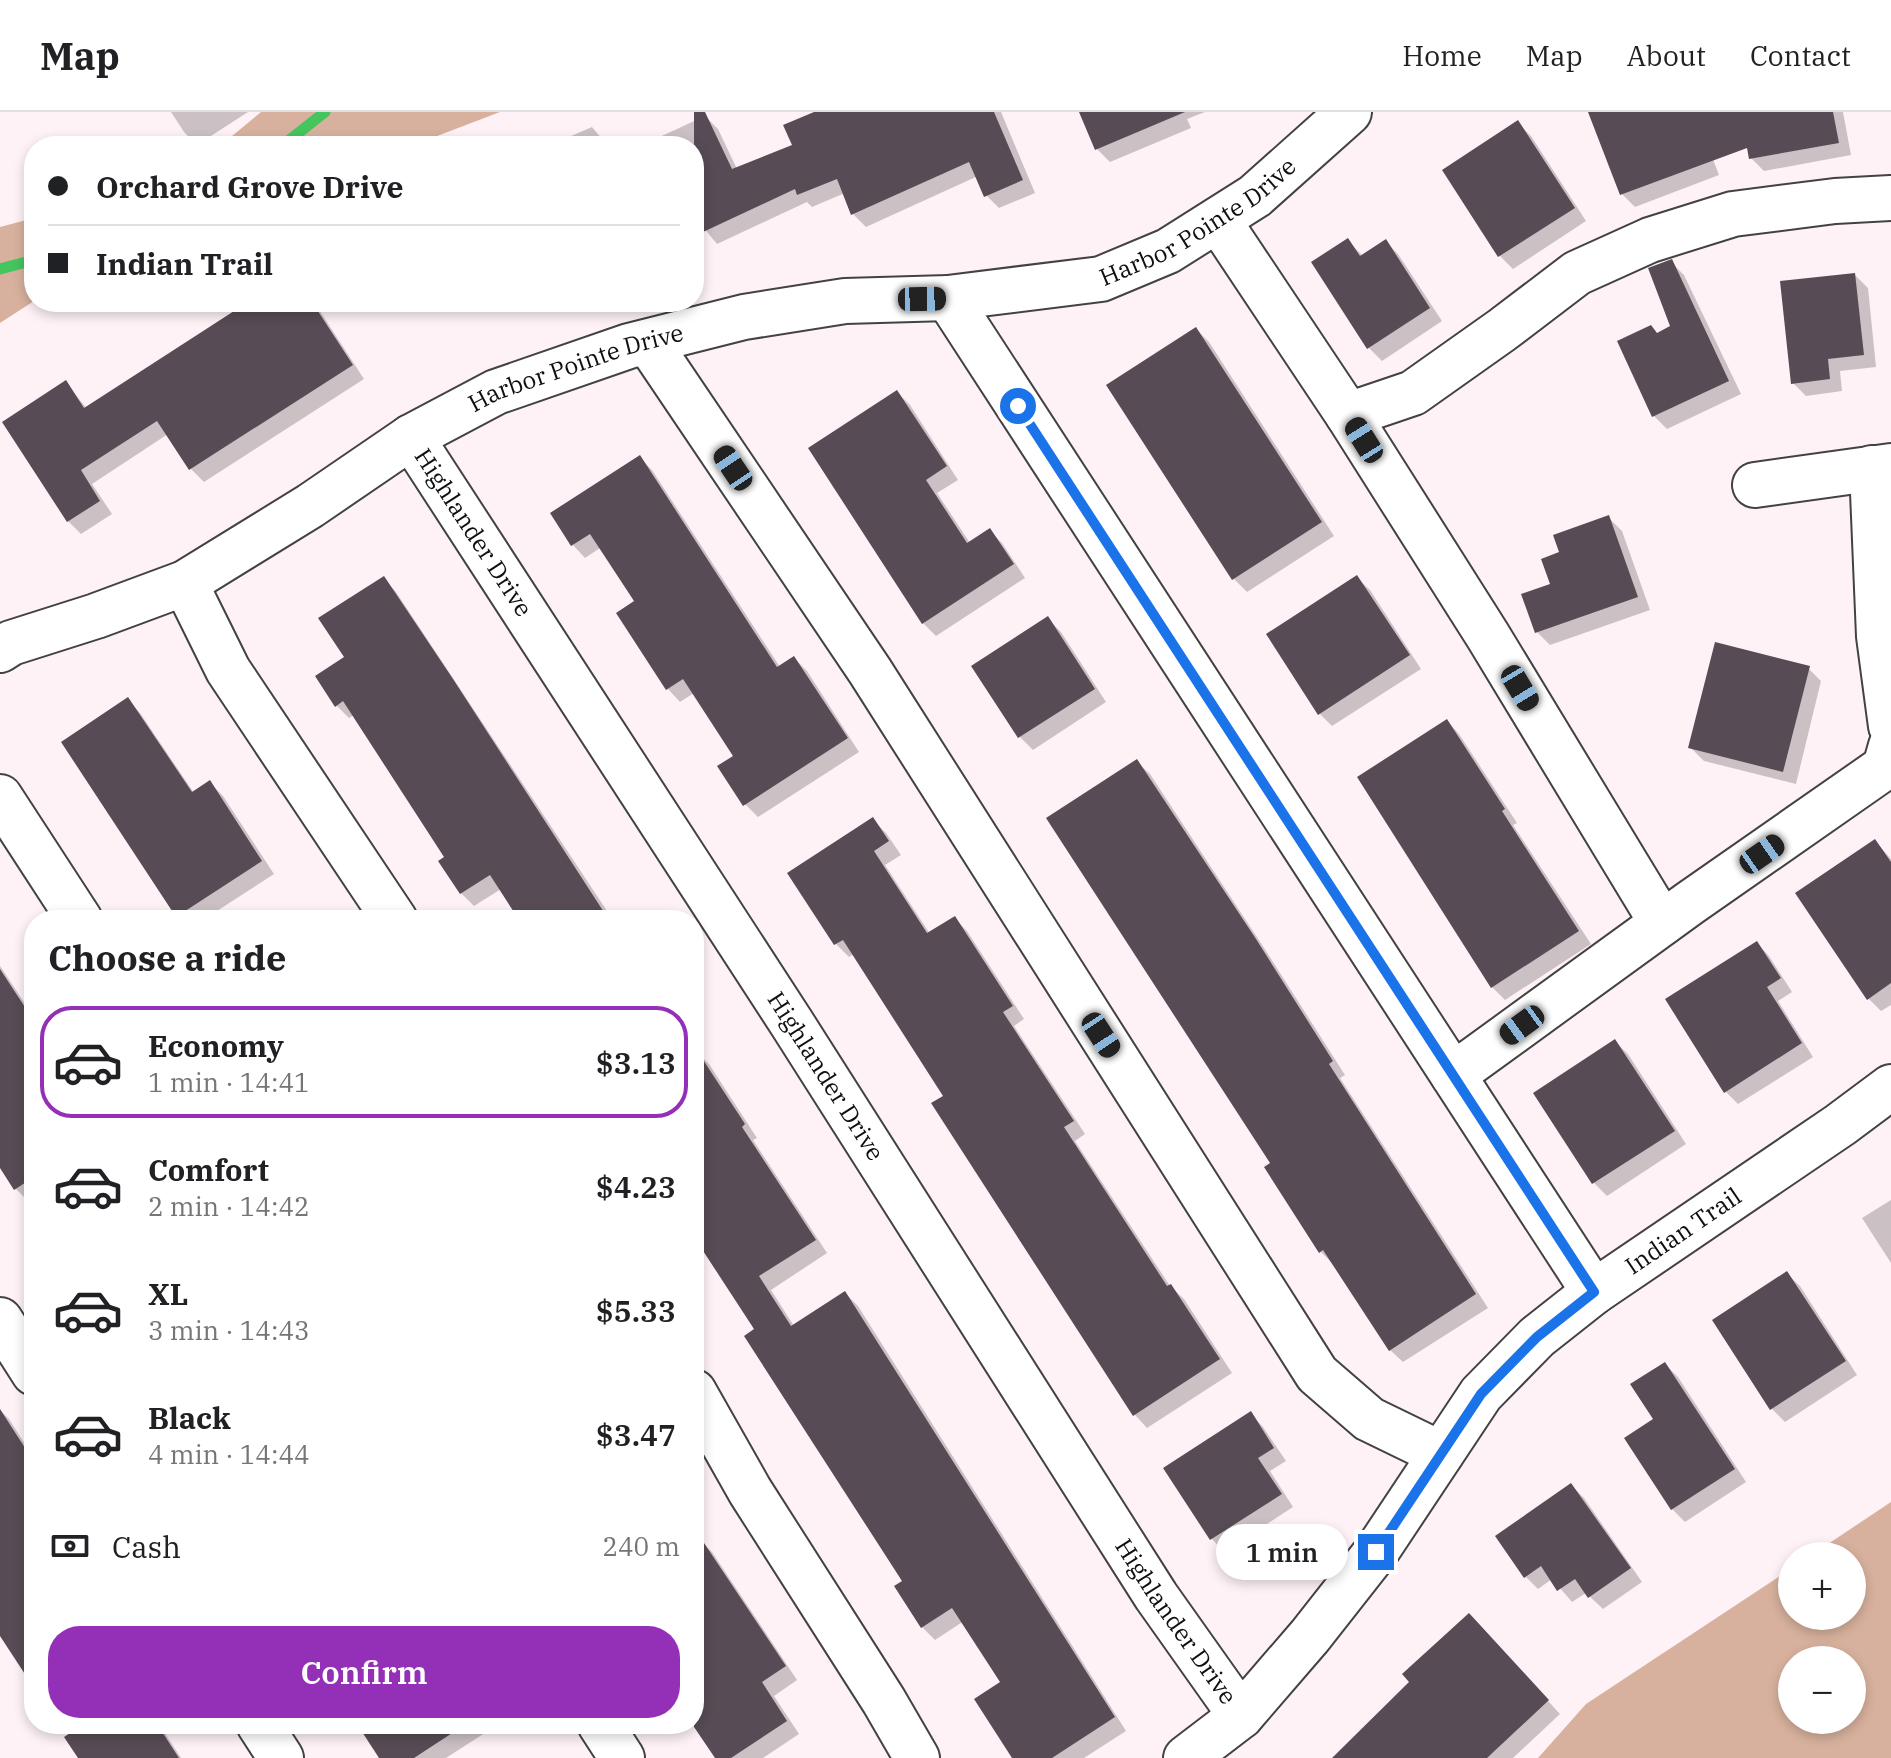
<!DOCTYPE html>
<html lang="en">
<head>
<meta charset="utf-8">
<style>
	:root { --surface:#fff; --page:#f6f6f6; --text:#202124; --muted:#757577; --line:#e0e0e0; --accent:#9430b7 }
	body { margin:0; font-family:"IBM Plex Serif",serif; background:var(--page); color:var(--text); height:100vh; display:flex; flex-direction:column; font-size:30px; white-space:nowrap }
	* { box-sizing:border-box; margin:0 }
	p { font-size:26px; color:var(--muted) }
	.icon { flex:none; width:44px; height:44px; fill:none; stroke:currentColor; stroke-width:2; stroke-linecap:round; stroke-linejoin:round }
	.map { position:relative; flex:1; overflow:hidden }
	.details { position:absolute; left:24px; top:798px; width:680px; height:824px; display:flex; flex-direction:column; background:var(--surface); border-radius:32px; box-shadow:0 4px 12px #0003 }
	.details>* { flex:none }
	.banner { position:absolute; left:24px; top:24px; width:680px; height:176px; border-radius:32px; box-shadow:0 4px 12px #0003; display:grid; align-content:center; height:176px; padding:0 24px; background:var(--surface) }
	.fabs { position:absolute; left:1778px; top:1430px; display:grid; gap:16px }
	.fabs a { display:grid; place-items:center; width:88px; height:88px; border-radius:50%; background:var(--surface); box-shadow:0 4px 12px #0003; font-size:40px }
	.end { position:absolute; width:36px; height:36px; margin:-18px; border:10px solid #1a73e8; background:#fff; box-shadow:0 0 0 4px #fff }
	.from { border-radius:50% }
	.bubble { position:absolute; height:56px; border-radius:28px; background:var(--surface); box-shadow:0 4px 12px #0003; font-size:26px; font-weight:600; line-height:56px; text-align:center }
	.car { position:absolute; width:24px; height:48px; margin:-24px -12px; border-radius:10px; box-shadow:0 0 6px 2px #0007; background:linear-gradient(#222 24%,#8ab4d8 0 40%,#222 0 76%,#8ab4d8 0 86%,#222 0) }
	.banner b { display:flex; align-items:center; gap:28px; height:76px; font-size:30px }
	.banner b+b { border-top:2px solid var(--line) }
	.banner i { width:20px; height:20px; background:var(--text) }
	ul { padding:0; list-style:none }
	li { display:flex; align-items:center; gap:24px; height:112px; margin:0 16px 12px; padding:0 8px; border:4px solid transparent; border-radius:32px }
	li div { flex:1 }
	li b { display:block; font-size:30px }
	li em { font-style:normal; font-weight:600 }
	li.selected { border-color:var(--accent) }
	li>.icon { width:72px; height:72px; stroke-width:1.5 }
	h2 { padding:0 24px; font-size:36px; line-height:96px }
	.pay { display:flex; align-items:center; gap:20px; height:88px; padding:0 24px; font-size:30px }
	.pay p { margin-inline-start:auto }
	.action { display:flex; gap:16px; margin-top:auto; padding:16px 24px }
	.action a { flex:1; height:92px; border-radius:32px; background:var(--accent); color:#fff; font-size:32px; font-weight:600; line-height:92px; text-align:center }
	header { display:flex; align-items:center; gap:48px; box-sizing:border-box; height:112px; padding:0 40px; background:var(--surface); border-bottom:2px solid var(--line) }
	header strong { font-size:38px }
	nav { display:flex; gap:44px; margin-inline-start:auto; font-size:28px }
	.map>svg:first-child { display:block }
	.forest { fill:#d7b19d; fill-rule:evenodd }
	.shadow { fill:#0003 }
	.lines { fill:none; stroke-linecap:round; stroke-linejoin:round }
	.stream { stroke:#45c55e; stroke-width:11 }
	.building { fill:#574c55 }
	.minor-casing { stroke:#424242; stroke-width:48 }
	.minor { stroke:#fff; stroke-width:44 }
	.route { stroke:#1a73e8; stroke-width:10 }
	.labels { text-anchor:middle; stroke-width:8; stroke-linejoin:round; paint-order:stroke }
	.street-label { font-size:24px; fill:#0f0f0f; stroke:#fff }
</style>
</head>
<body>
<header>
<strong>Map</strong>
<nav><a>Home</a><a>Map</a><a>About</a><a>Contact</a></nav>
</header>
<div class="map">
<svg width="1891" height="1646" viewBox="0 0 1891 1646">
	<rect width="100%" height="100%" fill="#fef2f7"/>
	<path class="forest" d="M261,0H500L411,34H220Z
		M34,106V189L0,211V115Z
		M1891,1390V1646H1538L1586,1592L1792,1456V1504H1852V1444H1810ZM1792,1548H1852V1608H1792Z"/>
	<path class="shadow" d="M171,0H248L197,33L184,20Z
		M819,0H1001L1035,81L999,96L986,83L978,64L866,115L853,102L845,81L812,95L807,90L717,132L703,115L694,119V34H640L705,4L718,17L737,57L794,34Z
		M1081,0H1205L1187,7L1191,16L1110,50L1097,37Z
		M1590,0H1695L1719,63L1635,95L1622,82Z
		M1742,0H1843L1851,43L1764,59L1751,46Z
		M1518,11L1531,24L1586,109L1513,157L1500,144L1445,59Z
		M592,15L608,34H548Z
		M1348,129L1363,144L1386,130L1398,142L1442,209L1382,249L1369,236Z
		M1671,150L1684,163L1741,282L1667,317L1654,304L1619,230L1658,223L1673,215Z
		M1855,163L1868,176L1876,255L1840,259L1842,279L1806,284L1793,271Z
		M262,190H314L364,267L204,370L191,357L168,322L92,372L112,402L81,422L68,409L66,271L87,297Z
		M398,190H425L407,199Z
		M1196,217L1209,230L1334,424L1247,480L1234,467L1109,274Z
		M897,280L910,293L958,368L937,381L970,431L989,418L1002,431L1025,466L936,524L923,511Z
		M639,345L652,358L780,555L794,546L807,559L859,640L758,705L745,692L736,644L694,581L680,590L668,577L637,490L600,436L585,446L573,433Z
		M1609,406L1622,419L1650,498L1550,533L1537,520L1562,442Z
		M1357,466L1370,478L1421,557L1332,614L1320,602Z
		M384,467L396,480L613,808H521L501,777L474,794L461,781L446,745L354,603L349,606L336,593L346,546Z
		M1048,507L1061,520L1106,590L1033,638L1020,625L974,555Z
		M1808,556L1821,569L1796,672L1704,649L1691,636Z
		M128,588L140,601L194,681L210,671L223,684L274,762L203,808H182L178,804Z
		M1447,609L1459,622L1517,711L1513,713L1591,832L1505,888L1492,875Z
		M1137,650L1150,662L1268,842L1345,963L1340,966L1488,1196L1403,1250L1390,1238L1333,1152L1320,1139L1273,1052Z
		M873,708L886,721L901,743L885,753L930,822L954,806L967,819L1024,907L1014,914L1085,1022L1075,1029L1170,1174L1184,1187L1232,1261L1147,1316L1135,1303L946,984L854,842L849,845L836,832L790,762Z
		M1875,729L1891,747V893L1881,899L1868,886Z
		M296,799L305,808H281Z
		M1757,831L1769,844L1792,880L1778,889L1813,945L1738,992L1725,979Z
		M0,854L34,905V1086L29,1090L16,1077L0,1052Z
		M1615,930L1628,942L1686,1032L1607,1084L1594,1071L1536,981Z
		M696,939L709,952L757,1026L753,1028L827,1141L771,1178L794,1214L845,1181L858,1194L1126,1619L1084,1646H1014L1003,1570L964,1509L935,1528L922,1515L905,1469L757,1218L694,1121Z
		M1891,1088V1151L1862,1106Z
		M1787,1162L1800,1174L1857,1263L1785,1310L1772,1297L1714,1209Z
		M1665,1252L1678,1265L1746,1370L1685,1410L1672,1397Z
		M0,1298L9,1307L34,1346V1572L0,1520Z
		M1251,1302L1263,1315L1286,1349L1270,1359L1293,1395L1224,1440L1212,1427L1166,1357Z
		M1571,1373L1584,1386L1642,1470L1603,1497L1586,1481L1572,1490L1552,1467L1538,1477L1526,1465Z
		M699,1427L712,1440L797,1568L774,1584L799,1622L763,1646H717L694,1611V1430Z
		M1482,1517L1560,1602L1513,1646H1335Z
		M87,1612H159L181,1646H80Z
		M360,1612H488L491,1617L446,1646H382Z"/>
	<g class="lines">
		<path class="stream" d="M282,34L325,0
			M0,157L34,148"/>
	</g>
	<path class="building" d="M694,0H705L732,57L792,33L783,13L814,0H994L1023,68L984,85L969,50L851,103L837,67L797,83L795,77L703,120L694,100Z
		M1079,0H1185L1095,38Z
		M1588,0H1833L1839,31L1749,47L1747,36L1620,83Z
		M1518,8L1575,96L1498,145L1442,58Z
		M1348,126L1360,144L1386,127L1430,196L1367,237L1311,150Z
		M1672,147L1729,269L1652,305L1617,229L1651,213L1657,221L1670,214L1648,156Z
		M1855,161L1864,243L1828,247L1830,267L1791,272L1780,169Z
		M248,190H312L353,253L189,358L157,309L81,358L100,389L67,410L2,310L66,268L84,296Z
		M1196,215L1322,410L1232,468L1106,273Z
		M897,278L947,354L926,368L967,431L990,416L1014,452L922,512L808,336Z
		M640,343L777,555L794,544L848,626L743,694L717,654L733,644L683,567L666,578L616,501L634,489L590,422L571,434L550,401Z
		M1609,403L1638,485L1535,521L1521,482L1550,472L1541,447L1559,440L1553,423Z
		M1357,463L1410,543L1318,603L1266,522Z
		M384,464L453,567L609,808H519L490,763L460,782L438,749L444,745L343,589L335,595L315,564L344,545L318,506Z
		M1048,504L1095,577L1018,626L971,554Z
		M1715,530L1810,554L1783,660L1688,636Z
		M128,585L192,680L210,668L262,749L176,805L61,630Z
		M1447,607L1505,697L1502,699L1579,819L1491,876L1357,665Z
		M1137,647L1256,827L1333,949L1329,952L1476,1182L1389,1239L1323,1138L1319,1141L1264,1055L1270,1051L1046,706Z
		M873,705L889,729L874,739L927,821L955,804L1013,894L1003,900L1074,1009L1064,1015L1167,1174L1171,1172L1220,1247L1133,1304L931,991L943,984L843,828L834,833L787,761Z
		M1875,727L1891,750V871L1867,888L1795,781Z
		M1757,829L1781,866L1767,875L1802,931L1724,981L1665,887Z
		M0,857L34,909V1065L14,1078L0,1056Z
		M1615,927L1675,1019L1592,1072L1533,981Z
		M694,934L745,1012L742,1015L816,1128L759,1164L791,1214L845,1179L1115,1605L1052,1646H1012L974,1587L1000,1570L952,1496L921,1516L894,1474L902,1469L744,1224L754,1217L694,1125Z
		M1787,1159L1846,1249L1770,1298L1712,1208Z
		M1665,1250L1735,1357L1671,1398L1624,1326L1653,1307L1630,1272Z
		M0,1297L34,1350V1576L0,1524Z
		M1251,1299L1274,1336L1258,1346L1282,1382L1210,1428L1163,1356Z
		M1571,1371L1631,1456L1588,1486L1575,1467L1557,1479L1541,1454L1524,1466L1495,1424Z
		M694,1416L786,1554L762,1570L787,1609L731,1646H715L694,1615Z
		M1469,1501L1549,1588L1487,1646H1332L1409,1570L1402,1562Z
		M84,1612H157L179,1646H78L64,1625Z
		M357,1612H466L414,1646H379Z"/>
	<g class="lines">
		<g class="minor-casing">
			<g id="minor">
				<path d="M1218,108L1348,303L1488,524L1662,811"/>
				<path d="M948,186L1594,1180"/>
				<path d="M648,230L870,559L1317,1262L1369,1307L1441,1342"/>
				<path d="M1348,303L1413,281L1502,218L1577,161L1650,128L1733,102L1835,89L1891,86"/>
				<path id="s1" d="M411,325L791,910L1156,1484L1241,1604"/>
				<path d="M1872,356L1879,524L1891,614"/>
				<path d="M1755,373L1891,354"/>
				<path d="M185,471L228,558L395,808"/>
				<path id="s2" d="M0,538L11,531L96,504L185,471L310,394L411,325L496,280L629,234L744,205L845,189L948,186L1101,167L1168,139L1255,84L1349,0"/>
				<path d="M0,685L80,808"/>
				<path d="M1453,963L1690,791L1885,655L1891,634"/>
				<path d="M0,1208L34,1261"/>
				<path d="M694,1280L750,1379L884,1589L917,1646"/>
				<path d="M259,1612L281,1646"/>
				<path d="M600,1612L622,1646"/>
				<path id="s3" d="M1186,1646L1241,1604L1310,1524L1376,1440L1481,1282L1537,1225L1594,1180L1840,1013L1891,975"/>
			</g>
		</g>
		<use href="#minor" class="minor"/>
	</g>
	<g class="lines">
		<path class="route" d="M1018,294L1594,1180L1537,1225L1481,1282L1376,1440"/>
	</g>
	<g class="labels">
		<g class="street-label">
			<text dy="8" stroke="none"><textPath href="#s2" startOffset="1294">Harbor Pointe Drive</textPath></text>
			<text dy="8" stroke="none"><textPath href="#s2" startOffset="646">Harbor Pointe Drive</textPath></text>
			<text dy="8" stroke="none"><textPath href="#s1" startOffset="114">Highlander Drive</textPath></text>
			<text dy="8" stroke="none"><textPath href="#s1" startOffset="762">Highlander Drive</textPath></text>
			<text dy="8" stroke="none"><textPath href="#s3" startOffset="732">Indian Trail</textPath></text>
			<text dy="8" stroke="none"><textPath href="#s1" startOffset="1410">Highlander Drive</textPath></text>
		</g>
	</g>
</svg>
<div class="fabs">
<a>+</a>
<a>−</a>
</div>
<i class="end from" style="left:1018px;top:294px"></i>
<i class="end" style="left:1376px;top:1440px"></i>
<div class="bubble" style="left:1216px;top:1412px;width:132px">1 min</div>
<i class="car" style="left:922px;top:187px;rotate:89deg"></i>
<i class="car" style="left:1364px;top:328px;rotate:328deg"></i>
<i class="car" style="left:733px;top:356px;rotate:326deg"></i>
<i class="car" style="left:1520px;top:576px;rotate:149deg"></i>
<i class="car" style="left:1762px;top:742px;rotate:55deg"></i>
<i class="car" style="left:1522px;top:913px;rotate:234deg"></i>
<i class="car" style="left:1101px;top:923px;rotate:147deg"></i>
<div class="banner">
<b><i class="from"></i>Orchard Grove Drive</b>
<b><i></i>Indian Trail</b>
</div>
<section class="details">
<h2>Choose a ride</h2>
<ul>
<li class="selected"><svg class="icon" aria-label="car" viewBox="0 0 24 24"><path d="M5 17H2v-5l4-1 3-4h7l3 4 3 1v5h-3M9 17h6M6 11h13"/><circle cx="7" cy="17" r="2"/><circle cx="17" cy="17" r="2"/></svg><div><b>Economy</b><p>1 min · 14:41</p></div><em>$3.13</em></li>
<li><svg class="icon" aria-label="car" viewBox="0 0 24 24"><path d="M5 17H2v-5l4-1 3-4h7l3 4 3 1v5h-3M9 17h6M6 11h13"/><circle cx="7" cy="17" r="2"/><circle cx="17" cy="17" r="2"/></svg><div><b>Comfort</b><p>2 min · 14:42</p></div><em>$4.23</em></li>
<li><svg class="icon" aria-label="car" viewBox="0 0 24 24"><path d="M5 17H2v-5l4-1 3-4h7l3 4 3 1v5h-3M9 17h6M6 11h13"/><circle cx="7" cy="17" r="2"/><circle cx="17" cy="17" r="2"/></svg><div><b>XL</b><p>3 min · 14:43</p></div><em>$5.33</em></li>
<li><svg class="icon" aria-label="car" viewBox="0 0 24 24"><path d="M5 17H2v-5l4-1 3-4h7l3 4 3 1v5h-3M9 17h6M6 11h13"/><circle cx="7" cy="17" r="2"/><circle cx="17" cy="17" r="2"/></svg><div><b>Black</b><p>4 min · 14:44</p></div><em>$3.47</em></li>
</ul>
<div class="pay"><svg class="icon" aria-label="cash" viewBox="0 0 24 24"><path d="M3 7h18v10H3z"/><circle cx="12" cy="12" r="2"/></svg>Cash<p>240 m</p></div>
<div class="action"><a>Confirm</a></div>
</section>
</div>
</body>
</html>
